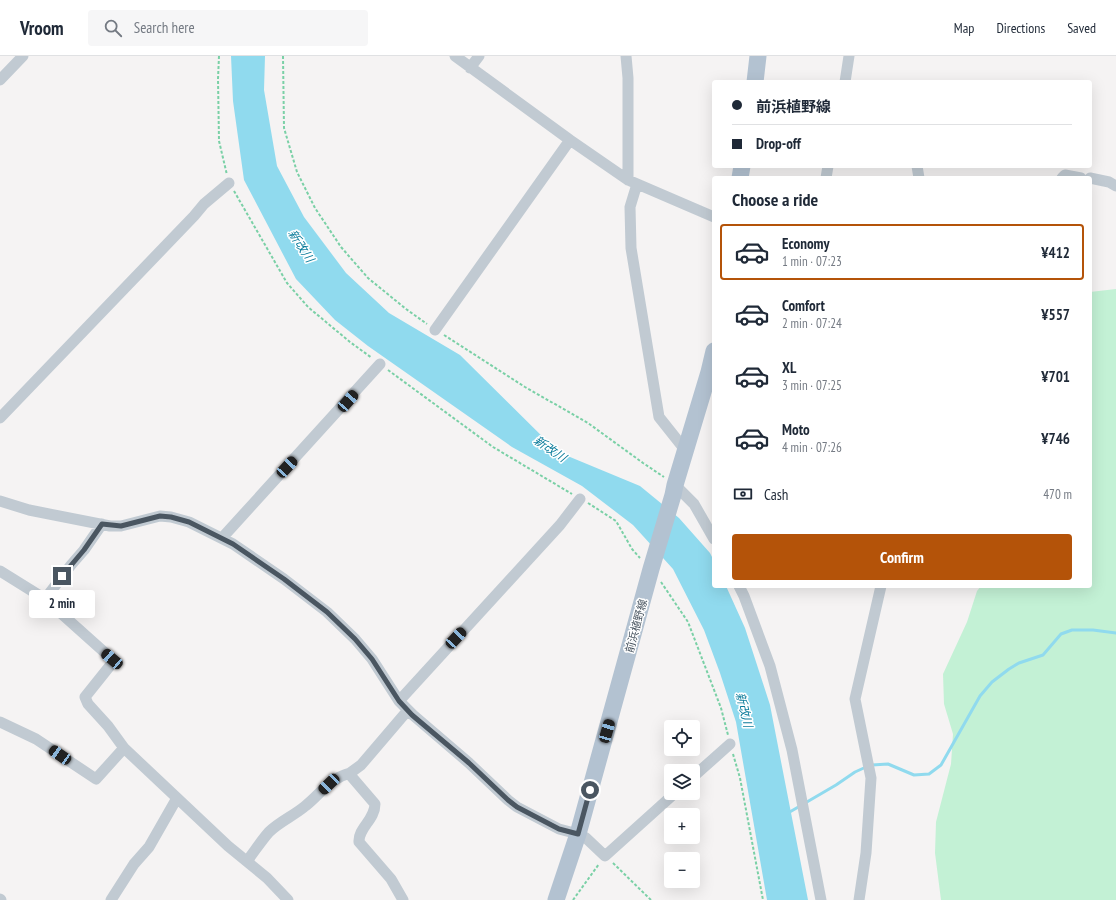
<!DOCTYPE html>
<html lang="en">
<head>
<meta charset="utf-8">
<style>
	:root { --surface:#fff; --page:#f6f6f7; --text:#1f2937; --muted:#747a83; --line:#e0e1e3; --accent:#b45309 }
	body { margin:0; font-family:"PT Sans Narrow","Noto Sans JP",sans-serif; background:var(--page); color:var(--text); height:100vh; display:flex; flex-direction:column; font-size:15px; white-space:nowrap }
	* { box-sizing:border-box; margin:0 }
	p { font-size:13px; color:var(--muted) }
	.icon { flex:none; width:22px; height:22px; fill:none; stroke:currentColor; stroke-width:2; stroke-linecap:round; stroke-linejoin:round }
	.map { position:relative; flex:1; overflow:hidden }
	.panel { position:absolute; left:712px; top:120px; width:380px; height:412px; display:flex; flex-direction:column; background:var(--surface); border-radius:4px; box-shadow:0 4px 16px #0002 }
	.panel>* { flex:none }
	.banner { position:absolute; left:712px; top:24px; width:380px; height:88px; border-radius:4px; box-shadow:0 4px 16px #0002; display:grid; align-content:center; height:88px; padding:0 20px; background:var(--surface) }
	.buttons { position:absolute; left:664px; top:664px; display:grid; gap:8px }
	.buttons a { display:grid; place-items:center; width:36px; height:36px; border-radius:4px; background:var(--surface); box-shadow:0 4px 16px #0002; font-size:20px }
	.end { position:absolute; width:18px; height:18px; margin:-9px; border:5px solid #4a5661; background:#fff; box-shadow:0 0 0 2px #fff }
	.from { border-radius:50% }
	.bubble { position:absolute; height:28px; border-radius:4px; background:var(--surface); box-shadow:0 4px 16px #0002; font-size:13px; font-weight:600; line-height:28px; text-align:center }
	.car { position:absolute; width:12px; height:24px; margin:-12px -6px; border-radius:5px; box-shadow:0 0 3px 1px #0007; background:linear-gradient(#222 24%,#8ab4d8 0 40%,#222 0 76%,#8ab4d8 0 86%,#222 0) }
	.banner b { display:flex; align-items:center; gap:14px; height:38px; font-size:15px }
	.banner b+b { border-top:1px solid var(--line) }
	.banner i { width:10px; height:10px; background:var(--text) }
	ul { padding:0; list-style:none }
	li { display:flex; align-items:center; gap:12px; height:56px; margin:0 8px 6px; padding:0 12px; border:2px solid transparent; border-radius:4px }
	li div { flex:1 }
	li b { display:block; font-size:15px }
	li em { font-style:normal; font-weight:600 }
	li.selected { border-color:var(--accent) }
	li>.icon { width:36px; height:36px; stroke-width:1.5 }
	h2 { padding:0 20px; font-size:18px; line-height:48px }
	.pay { display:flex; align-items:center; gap:10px; height:44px; padding:0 20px; font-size:15px }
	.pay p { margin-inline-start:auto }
	.button { display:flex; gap:8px; margin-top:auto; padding:8px 20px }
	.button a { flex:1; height:46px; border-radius:4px; background:var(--accent); color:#fff; font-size:16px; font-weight:600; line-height:46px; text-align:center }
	header { display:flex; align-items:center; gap:24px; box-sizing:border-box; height:56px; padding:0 20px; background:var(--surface); border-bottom:1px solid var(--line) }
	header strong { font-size:19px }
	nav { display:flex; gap:22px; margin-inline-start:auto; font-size:14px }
	.search { width:280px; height:36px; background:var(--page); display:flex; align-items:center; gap:10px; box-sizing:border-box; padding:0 14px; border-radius:4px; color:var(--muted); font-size:15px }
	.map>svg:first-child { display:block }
	.green { fill:#c3f1d5 }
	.water { fill:#90daee }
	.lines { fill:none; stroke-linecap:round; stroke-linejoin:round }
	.stream { stroke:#90daee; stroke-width:3 }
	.path { stroke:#7ad0a6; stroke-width:2; stroke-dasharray:3 2; stroke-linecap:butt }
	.street { stroke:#c1cad2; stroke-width:11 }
	.primary { stroke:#b3c2d1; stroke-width:17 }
	.route { stroke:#4a5661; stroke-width:5 }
	.labels { text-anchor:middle; stroke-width:3; stroke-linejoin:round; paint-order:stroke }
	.street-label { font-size:11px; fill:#4a5661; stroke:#fff }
	.water-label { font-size:12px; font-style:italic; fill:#0c7c9b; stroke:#fff }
</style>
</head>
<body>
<header>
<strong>Vroom</strong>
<div class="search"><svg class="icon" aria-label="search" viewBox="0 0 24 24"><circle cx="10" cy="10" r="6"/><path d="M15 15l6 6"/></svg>Search here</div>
<nav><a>Map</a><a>Directions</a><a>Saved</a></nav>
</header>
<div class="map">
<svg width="1116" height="844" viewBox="0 0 1116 844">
	<rect width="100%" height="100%" fill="#f5f3f3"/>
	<path class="green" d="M1116,233V844H941L935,797L936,766L951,708L953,678L944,648L943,618L967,566L977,535L981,530H1090V236Z"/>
	<path class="water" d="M231,0H265L264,34L277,110L304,161L346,217L389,257L460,299L558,396L640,430L679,462L710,497L714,505V530H726L745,572L770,649L808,844H767L736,666L720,617L704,574L673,513L633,469L582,430L512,391L368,290L335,264L296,223L244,124L233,45Z"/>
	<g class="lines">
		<path class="stream" d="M872,709L888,708L914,719L929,718L941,709L980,640L992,626L1009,613L1019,607L1043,599L1061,578L1072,574H1093L1116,577
			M788,757L836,729L855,716L866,711"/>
		<path class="path" d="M219,0L218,23L219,85L227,119
			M283,0L284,72L297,116L315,152L341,191L368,222L406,253L427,268
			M234,135L287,227L308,251L350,286L372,302
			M444,279L525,331L588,367L643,407L664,421
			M388,314L493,391L572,438
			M588,447L616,465L632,493L640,502
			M661,526L688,566L721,652L728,679
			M733,698L740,722L763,844
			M613,807L651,844
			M573,844L599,808"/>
		<path class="street" d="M455,0L570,84L628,124L714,161
			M626,0L628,22V124
			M470,12L479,0
			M0,24L23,0
			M845,26L849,0
			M917,110L919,122
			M826,122L828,110
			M1062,122L1065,119L1081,122
			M1090,122L1109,126L1116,130
			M637,128L630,151L631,192L659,361L686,395
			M435,274L570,84
			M0,362L194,160L204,148L229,127
			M675,429L694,448L714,483
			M0,445L29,454L110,470H121L160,460L171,461L189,466L233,488L284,523L327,556L355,583L372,603L399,645L413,659L469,707L508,744L517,751L559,773L578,778L586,782L605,800L675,737
			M222,482L380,308
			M0,515L45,543L71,509L84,494L102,468
			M739,530L744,540L770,610L792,694L821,844
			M45,543L112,603L113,606L85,641L88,648L108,670L124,692
			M399,645L560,469L580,443
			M0,666L36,683L96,723L124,692L228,790L267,822L288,844
			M693,721L730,688
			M247,805C254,796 261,785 269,776C279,766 293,760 304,751C321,738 328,723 350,717
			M0,843L1,844
			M111,844L134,808L149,791L177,742
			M403,844L391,823L359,786C358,772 375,764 375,748L351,720L350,717L361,709L408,654
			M859,844L866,797L871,722L855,643L881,530"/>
		<path class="primary" d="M755,26L758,0
			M740,122L742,110
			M556,844L578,778L651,513L673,439L675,429L709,316L714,295"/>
	</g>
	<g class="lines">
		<path class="route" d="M62,520L84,494L102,468L121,470L160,460L171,461L189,466L233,488L284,523L327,556L355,583L372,603L399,645L412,659L469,707L508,744L517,751L559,773L578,778L590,734"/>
	</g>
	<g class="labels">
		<g class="street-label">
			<text transform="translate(636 570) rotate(-75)" y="4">前浜植野線</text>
		</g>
		<g class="water-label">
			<text transform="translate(301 190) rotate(57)" y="4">新改川</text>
			<text transform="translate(550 393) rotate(34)" y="4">新改川</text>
			<text transform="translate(744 654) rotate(76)" y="4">新改川</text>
		</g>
	</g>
</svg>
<div class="buttons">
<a><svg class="icon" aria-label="locate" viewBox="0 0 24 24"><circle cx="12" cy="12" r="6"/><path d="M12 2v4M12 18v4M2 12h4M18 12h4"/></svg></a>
<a><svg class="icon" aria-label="layers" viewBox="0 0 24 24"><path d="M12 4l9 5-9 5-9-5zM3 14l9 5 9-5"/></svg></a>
<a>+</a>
<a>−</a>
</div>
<i class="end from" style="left:590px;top:734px"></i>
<i class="end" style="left:62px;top:520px"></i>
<div class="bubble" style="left:29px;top:534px;width:66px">2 min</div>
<i class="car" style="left:348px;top:345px;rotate:41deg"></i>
<i class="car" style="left:287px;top:411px;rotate:43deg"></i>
<i class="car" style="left:456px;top:582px;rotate:43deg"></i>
<i class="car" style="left:112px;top:603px;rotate:311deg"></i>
<i class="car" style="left:607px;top:675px;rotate:16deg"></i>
<i class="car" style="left:60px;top:699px;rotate:304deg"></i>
<i class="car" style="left:329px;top:728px;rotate:226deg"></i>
<div class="banner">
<b><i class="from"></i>前浜植野線</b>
<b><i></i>Drop-off</b>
</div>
<section class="panel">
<h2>Choose a ride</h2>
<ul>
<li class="selected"><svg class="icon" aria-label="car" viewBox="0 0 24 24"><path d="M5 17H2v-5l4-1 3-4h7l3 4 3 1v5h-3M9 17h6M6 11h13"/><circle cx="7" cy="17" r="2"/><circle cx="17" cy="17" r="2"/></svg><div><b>Economy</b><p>1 min · 07:23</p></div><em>¥412</em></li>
<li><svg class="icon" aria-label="car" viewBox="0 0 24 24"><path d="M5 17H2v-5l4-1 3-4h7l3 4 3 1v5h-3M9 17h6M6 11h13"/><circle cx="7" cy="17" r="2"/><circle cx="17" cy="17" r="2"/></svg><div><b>Comfort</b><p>2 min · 07:24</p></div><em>¥557</em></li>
<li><svg class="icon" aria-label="car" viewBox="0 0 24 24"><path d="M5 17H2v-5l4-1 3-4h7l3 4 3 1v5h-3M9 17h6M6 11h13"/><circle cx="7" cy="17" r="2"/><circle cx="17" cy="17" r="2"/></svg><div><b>XL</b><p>3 min · 07:25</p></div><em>¥701</em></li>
<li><svg class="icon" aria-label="car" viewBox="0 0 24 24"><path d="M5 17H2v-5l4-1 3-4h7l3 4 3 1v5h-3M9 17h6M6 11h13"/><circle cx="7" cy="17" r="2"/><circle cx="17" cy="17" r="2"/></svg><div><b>Moto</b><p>4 min · 07:26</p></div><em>¥746</em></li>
</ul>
<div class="pay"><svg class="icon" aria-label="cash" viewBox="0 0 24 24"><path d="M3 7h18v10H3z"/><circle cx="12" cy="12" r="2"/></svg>Cash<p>470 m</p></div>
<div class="button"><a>Confirm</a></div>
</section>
</div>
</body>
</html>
